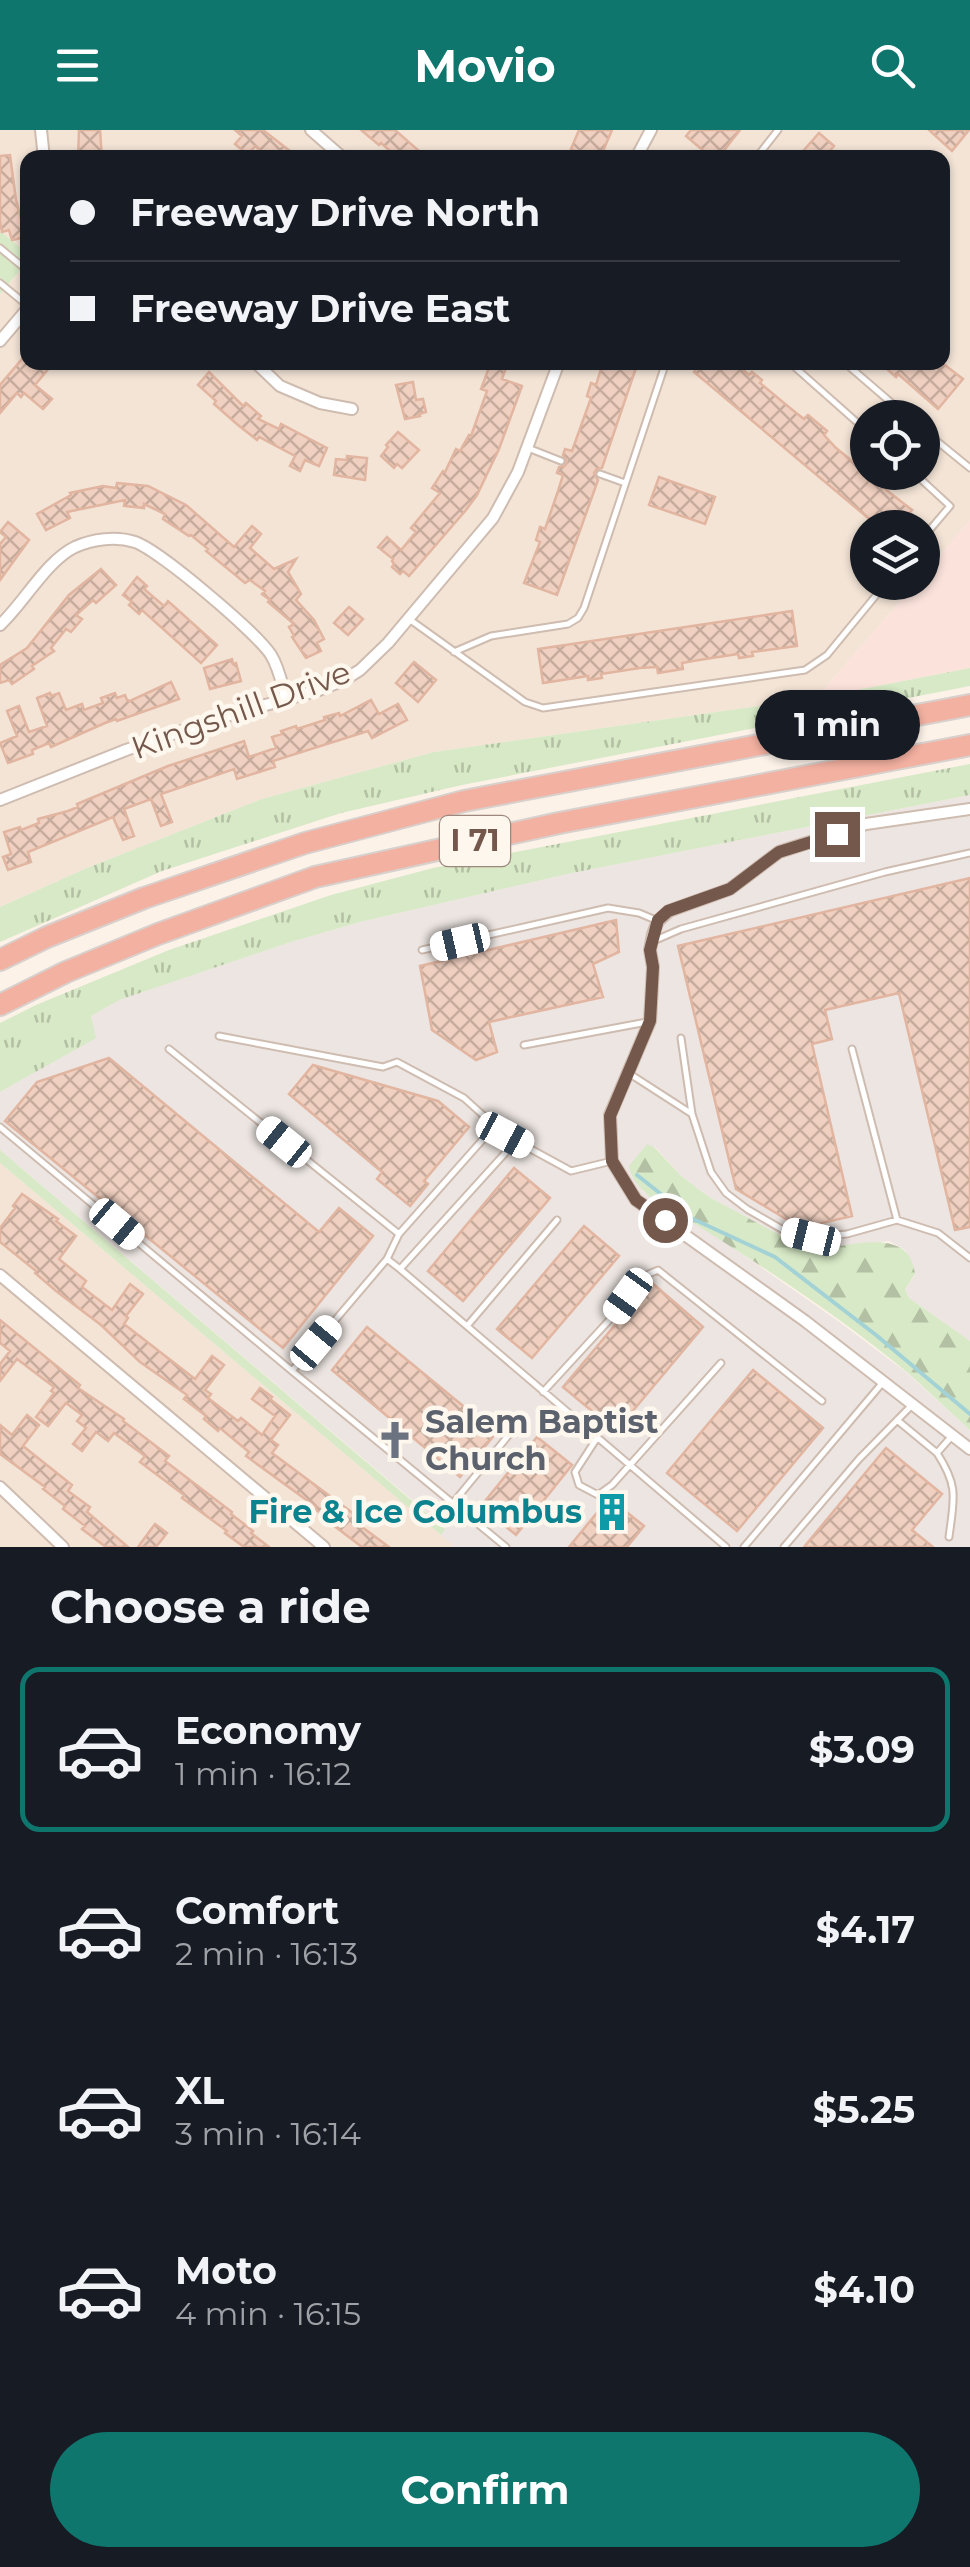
<!DOCTYPE html>
<html lang="en">
<head>
<meta charset="utf-8">
<style>
	:root { --surface:#171b24; --page:#20242c; --text:#f1f3f6; --muted:#9ea1a6; --line:#363941; --accent:#0f766e }
	body { margin:0; font-family:Montserrat,sans-serif; background:var(--page); color:var(--text); height:100vh; display:flex; flex-direction:column; font-size:38px; white-space:nowrap }
	* { box-sizing:border-box; margin:0 }
	p { font-size:32px; color:var(--muted) }
	.icon { flex:none; width:55px; height:55px; fill:none; stroke:currentColor; stroke-width:2; stroke-linecap:round; stroke-linejoin:round }
	.map { position:relative; height:1417px; overflow:hidden }
	.details { display:flex; flex-direction:column; background:var(--surface); flex:1 }
	.details>* { flex:none }
	.top-card { position:absolute; left:20px; top:20px; width:930px; height:220px; border-radius:20px; box-shadow:0 2px 8px #0004; display:grid; align-content:center; height:220px; padding:0 50px; background:var(--surface) }
	.controls { position:absolute; left:850px; top:270px; display:grid; gap:20px }
	.controls a { display:grid; place-items:center; width:90px; height:90px; border-radius:50%; background:var(--surface); box-shadow:0 2px 8px #0004; font-size:50px }
	.end { position:absolute; width:45px; height:45px; margin:-22px; border:12px solid #75584c; background:#fff; box-shadow:0 0 0 5px #fff }
	.from { border-radius:50% }
	.bubble { position:absolute; height:70px; border-radius:35px; background:var(--surface); box-shadow:0 2px 8px #0004; font-size:32px; font-weight:700; line-height:70px; text-align:center }
	.car { position:absolute; width:30px; height:60px; margin:-30px -15px; border-radius:12px; box-shadow:0 0 8px 2px #0007; background:linear-gradient(#fff 24%,#345 0 40%,#fff 0 76%,#345 0 86%,#fff 0) }
	.top-card b { display:flex; align-items:center; gap:35px; height:95px; font-size:38px }
	.top-card b+b { border-top:2px solid var(--line) }
	.top-card i { width:25px; height:25px; background:var(--text) }
	ul { padding:0; list-style:none }
	li { display:flex; align-items:center; gap:30px; height:165px; margin:0 20px 15px; padding:0 30px; border:5px solid transparent; border-radius:20px }
	li div { flex:1 }
	li b { display:block; font-size:38px }
	li em { font-style:normal; font-weight:700 }
	li.current { border-color:var(--accent) }
	li>.icon { width:90px; height:90px; stroke-width:1.5 }
	h2 { padding:0 50px; font-size:45px; line-height:120px }
	.cta { display:flex; gap:20px; margin-top:auto; padding:20px 50px }
	.cta a { flex:1; height:115px; border-radius:60px; background:var(--accent); color:#fff; font-size:40px; font-weight:700; line-height:115px; text-align:center }
	header { display:flex; justify-content:space-between; align-items:center; height:130px; padding:0 50px; background:var(--accent); color:#fff; font-size:45px; font-weight:700 }
	.map>svg:first-child { display:block }
	.residential { fill:#f3e4d6; fill-rule:evenodd }
	.commercial { fill:#fbe3dc }
	.industrial { fill:#ece5e1 }
	.grass { fill:url(#grass-tufts) }
	.forest { fill:url(#forest-firs) }
	.pitch { fill:#d7e9c6 }
	.lines { fill:none; stroke-linecap:round; stroke-linejoin:round }
	.stream { stroke:#a3d2d6; stroke-width:4 }
	.building { fill:url(#building-cross-hatch); stroke:#e2b5a1; stroke-width:2.5 }
	.lane-casing { stroke:#cfbcb0; stroke-width:9 }
	.street-casing { stroke:#cfbcb0; stroke-width:14 }
	.highway-casing { stroke:#d8d0cd; stroke-width:24 }
	.lane { stroke:#fff; stroke-width:5 }
	.street { stroke:#fff; stroke-width:10 }
	.highway { stroke:#f3b1a1; stroke-width:20 }
	.route { stroke:#75584c; stroke-width:12 }
	.labels { text-anchor:middle; stroke-width:9; stroke-linejoin:round; paint-order:stroke }
	.shield { fill:#fef7ee; stroke:#9e887d; stroke-width:2.5 }
	.shield-label { font-size:30px; font-weight:bold; fill:#75584c }
	.street-label { font-size:32px; fill:#75584c; stroke:#fef7ee }
	.worship-label { font-size:32px; font-weight:bold; fill:#5b616d; stroke:#fef7ee; text-anchor:start }
	.culture-label { font-size:32px; font-weight:bold; fill:#0d838f; stroke:#fef7ee; text-anchor:end }
</style>
</head>
<body>
<header><svg class="icon" aria-label="menu" viewBox="0 0 24 24"><path d="M4 6h16M4 12h16M4 18h16"/></svg>Movio<svg class="icon" aria-label="search" viewBox="0 0 24 24"><circle cx="10" cy="10" r="6"/><path d="M15 15l6 6"/></svg></header>
<div class="map">
<svg width="970" height="1417" viewBox="0 0 970 1417">
	<defs>
		<pattern id="grass-tufts" width="24" height="20" patternUnits="userSpaceOnUse" patternTransform="scale(2.5)"><rect width="24" height="20" fill="#d7e9c6"/><path d="M3 7l-1-3M5 7V3M7 7l1-3M15 17l-1-3M17 17v-4M19 17l1-3" fill="none" stroke="#b3c0a3"/></pattern>
		<pattern id="forest-firs" width="22" height="20" patternUnits="userSpaceOnUse" patternTransform="scale(2.5)"><rect width="22" height="20" fill="#d7e9c6"/><path d="M5 1l3.5 6h-7zM16 11l3.5 6h-7z" fill="#b3c0a3"/></pattern>
		<pattern id="building-cross-hatch" width="8" height="8" patternUnits="userSpaceOnUse" patternTransform="scale(2.5)"><rect width="8" height="8" fill="#f0d0c0"/><path d="M0 0l8 8M0 8l8-8" fill="none" stroke="#c7ac9e"/></pattern>
	</defs>
	<rect width="100%" height="100%" fill="#fcf2e8"/>
	<path class="residential" d="M0,0H970V390L923,445L922,398H868V452L916,453L816,568L434,622L262,669L87,738L0,777V164L27,132L28,232H942V28H28L27,124L0,101ZM868,288H922V342H868Z
		M0,1033L441,1405L455,1417H0Z"/>
	<path class="commercial" d="M970,390V538L816,568L916,453L922,452L923,445Z"/>
	<path class="industrial" d="M970,665V1211L909,1168L905,1159L915,1145L905,1120L889,1111L819,1120L806,1119L709,1067L681,1046L655,1017L642,1061L722,1110L838,1191L906,1242L970,1300V1417H455L441,1405L445,1398L0,1020V962L95,908L91,886L118,870L291,812L360,792L572,743Z"/>
	<path class="grass" d="M970,538V556L462,655L341,683L162,741L0,812V777L87,738L262,669L434,622L816,568Z
		M970,634V665L572,743L360,792L291,812L119,870L91,886L96,908L0,962V893L36,875L169,820L331,765L433,738Z
		M0,1020L445,1399L441,1405L0,1033Z"/>
	<path class="forest" d="M647,1014L655,1018L681,1046L709,1067L806,1119C842,1121 909,1091 915,1144L905,1159L909,1168L970,1211V1300C949,1281 929,1262 908,1243C843,1189 767,1139 695,1094C672,1079 635,1066 629,1036Z"/>
	<path class="pitch" d="M0,101L28,124L27,132L0,164Z"/>
	<g class="lines">
		<path class="stream" d="M637,1045L691,1088L775,1127L876,1205L970,1284"/>
	</g>
	<path class="building" d="M79,0H100L102,28H78Z
		M235,0H263L299,28H269L255,16L248,25L235,14L242,6Z
		M361,0H395L427,28H398L381,13L379,15Z
		M579,0H612L600,28H590L571,19Z
		M691,0H740L718,28H712L686,6Z
		M929,0H969L952,21Z
		M819,3L834,16L824,28H797Z
		M10,25L16,70L26,107L12,110L9,100L2,102L0,92V26Z
		M28,222V232H54L35,255L52,269L43,279L24,263L21,267L17,263L0,283V255Z
		M491,232H508L502,249L522,256L499,319L477,365L466,380L409,446L403,441L400,444L392,437L394,434L392,431L393,429L378,417L387,407L401,420L416,402L411,398L440,363L432,358L443,341L445,342L456,319L460,321L469,305L471,306L487,261L481,259Z
		M603,232H638L602,338L597,339L594,343L598,350L557,465L524,453L540,412L536,410L540,397L545,399L558,361L563,345L557,343L559,337L564,336L567,332L563,325L565,319L572,321L591,268L587,266L591,253L596,255Z
		M701,232H734L749,245L752,242L762,250L760,253L790,278L804,289L808,285L827,301L824,305L836,318L867,343L872,342L879,349L876,352L912,380L897,398H880L694,242Z
		M879,232H941L963,249L938,279L898,244L896,247Z
		M209,242L243,276L246,273L261,286L258,289L279,299L281,294L327,318L319,336L305,330L300,341L290,336L295,326L259,307L257,310L238,295L214,274L216,271L198,255Z
		M413,252L416,270L423,269L426,282L419,284L420,286L405,289L396,255Z
		M398,302L419,320L402,338L397,334L394,338L381,326L388,317L386,315Z
		M347,326L367,328L365,350L334,345L336,329L347,330Z
		M659,347L715,367L705,394L649,375Z
		M117,353L148,356L186,375L234,417L252,396L261,404L250,418L274,439L296,429L288,442L301,464L296,470L314,490L324,509L317,513L321,521L306,528L292,507L294,506L289,497L294,494L268,472L270,470L262,464L265,461L250,450L245,453L206,421L208,419L191,405L189,406L163,389L165,384L144,374V378L124,376L125,370L67,382L70,388L46,400L37,384L71,365L70,363L103,356L116,358Z
		M8,392L29,410L0,450V414L6,407L0,402Z
		M101,439L116,455L96,473L93,470L76,485L82,489L71,502L66,499L51,518L54,521L32,536L34,539L12,554L9,550L0,553V535L27,518L69,465Z
		M137,447L147,456L144,459L164,476L168,471L217,515L201,533L142,480L139,484L129,475L132,472L123,465Z
		M349,477L363,489L348,505L334,493Z
		M792,481L797,516L752,522L753,526L739,528L738,524L699,530L682,533L683,539L658,543L657,537L640,538L601,544L602,548L588,550V546L543,553L538,519Z
		M232,529L233,534L236,533L241,551L210,559L204,538Z
		M414,532L436,550L418,572L396,553Z
		M171,552L179,569L117,591L116,589L105,593L51,617L49,613L32,620L33,624L8,633L0,613L17,606L7,581L19,576L29,602L47,596L37,568L50,563L51,566L59,563L66,580L82,574L84,580L103,573L101,568L115,563L117,568L125,565L127,570L130,571Z
		M371,570L379,584L398,574L407,590L372,608L368,601L273,631L275,637L237,649L234,639L161,664L172,692L161,696L151,669L124,679L134,706L123,710L113,687L28,722L31,732L8,740L3,727L11,724L4,702L20,697L21,700L39,693L38,689L68,681L78,677L77,674L168,636L244,611L249,627L276,618L272,607L282,604L281,601L296,596L297,599L325,590L324,587L339,583L340,586Z
		M970,748V1097L955,1100L899,863L825,880L832,909L812,914L852,1086L801,1098L736,1059L678,816Z
		M616,790L619,822L593,834L603,867L489,892L497,922L476,930L432,900L420,836Z
		M109,928L319,1102L339,1078L373,1106L283,1218L5,991L37,952Z
		M313,935L438,971L469,997L424,1051L428,1054L410,1076L377,1049L382,1042L289,964Z
		M514,1038L550,1068L463,1171L428,1141Z
		M22,1064L58,1089L56,1091L76,1106L59,1129L86,1151L82,1157L112,1180L130,1154L143,1164L126,1186L128,1188L124,1194L195,1249L212,1226L224,1235L205,1260L211,1264L208,1268L238,1291L241,1288L262,1305L275,1286L252,1269L260,1258L272,1267L270,1269L290,1285L271,1310L278,1315L272,1323L362,1390L358,1394L389,1417H362L333,1395L334,1394L315,1379L316,1377L246,1326L249,1322L220,1298L218,1301L204,1289L206,1286L184,1269L187,1265L140,1232L101,1195L56,1161L35,1143L36,1141L0,1112V1098L15,1078L13,1076Z
		M584,1096L619,1126L532,1228L497,1199Z
		M651,1152L703,1197L616,1301L563,1257Z
		M0,1190L80,1255L78,1258L124,1289L123,1291L169,1326L165,1331L232,1382L231,1384L253,1401L251,1403L269,1417H244L225,1403L227,1401L182,1368L184,1365L140,1332L145,1326L114,1303L108,1311L96,1302L82,1321L73,1314L86,1298L77,1291L82,1285L66,1273L48,1296L36,1287L54,1263L51,1261L54,1257L17,1229L0,1251V1234L10,1221L0,1213Z
		M367,1197L496,1303L460,1347L332,1240Z
		M753,1240L823,1298L737,1401L667,1343Z
		M27,1285L39,1295L23,1316L72,1355L68,1361L90,1377L87,1382L128,1417H106L82,1399L85,1396L63,1379L65,1376L43,1359L45,1357L0,1324V1295L12,1305Z
		M537,1307L572,1335L516,1405L481,1376Z
		M886,1318L942,1364L912,1400L933,1417H804Z
		M609,1368L644,1396L627,1417H569Z
		M155,1394L167,1403L156,1417H138Z"/>
	<g class="lines">
		<g class="lane-casing">
			<path id="lane" d="M756,28L778,0
				M0,118L28,141
				M0,153L28,176
				M789,232L868,302
				M844,232L909,288
				M922,299L970,338
				M528,318L561,331
				M913,342L950,376L922,409
				M600,344L625,353
				M409,489L525,572L543,578L805,540L827,525L887,452
				M454,522L491,506L568,494L578,488L584,478L666,232
				M651,812L681,799L885,742L970,723
				M422,820L608,778L639,783L658,791
				M219,906L383,937L397,932L464,968L505,1005L571,1041L612,1031
				M524,915L647,892
				M169,919L399,1104
				M852,919L897,1090L938,1103L970,1128
				M630,944L692,984L681,908
				M692,984L711,1042L726,1063L747,1079L785,1101L811,1107L847,1104L897,1090
				M0,997L292,1241
				M505,1005L507,1021L400,1139L726,1417
				M387,1129L399,1104L485,1007L505,1005
				M400,1139L387,1129L292,1241L506,1417
				M467,1196L557,1090
				M543,1262L614,1185L642,1147L658,1140L822,1271
				M897,1290L937,1323
				M597,1308L575,1342L579,1355L598,1365L612,1355L721,1233
				M453,1373L512,1301
				M949,1407C954,1368 959,1357 937,1323L951,1307
				M744,1417L884,1251
				M784,1417L859,1329L912,1275"/>
		</g>
		<g class="street-casing">
			<path id="street" d="M41,0L44,28
				M311,0L343,28
				M636,28L651,0
				M0,211L28,178
				M255,232L280,256L320,273L352,279
				M0,495C24,473 46,431 75,417C93,409 116,406 135,412C159,420 257,503 271,525C279,538 282,554 286,568
				M0,670L126,620L216,589L319,560L344,550L360,540L388,513L493,388L518,342L559,232
				M970,679L866,694L779,722L730,759L669,781L658,791L653,804L650,820L653,837L650,891L610,985L612,1031L636,1070L805,1191L970,1319
				M0,1145L324,1417
				M0,1357L63,1417"/>
		</g>
		<g class="highway-casing">
			<path id="highway" d="M0,830L47,807L144,768L305,713L464,671L970,575
				M0,875L66,842L158,804L315,747L559,693L970,615"/>
		</g>
		<use href="#lane" class="lane"/>
		<use href="#street" class="street"/>
		<use href="#highway" class="highway"/>
	</g>
	<g class="lines">
		<path class="route" d="M665,1090L636,1070L612,1031L610,986L650,891L653,837L650,820L658,790L668,781L730,759L779,722L837,704"/>
	</g>
	<defs>
		<g id="church-bare" transform="scale(3)"><path d="M-1.2-6h2.4v3.5h3.3v2.4h-3.3V6h-2.4V-.1h-3.3v-2.4h3.3Z" fill="#6b7280" stroke="#fef7ee" stroke-width="2.5" paint-order="stroke"/></g>
		<g id="building-bare" transform="scale(3)"><path d="M-4-6H4V6H1V3H-1V6H-4ZM-2.5-4.3h1.7v1.8h-1.7ZM.8-4.3h1.7v1.8H.8ZM-2.5-1h1.7V.8h-1.7ZM.8-1h1.7V.8H.8Z" fill="#0f9aa8" stroke="#fef7ee" stroke-width="2.5" paint-order="stroke"/></g>
	</defs>
	<g fill-rule="evenodd">
		<use href="#church-bare" x="395" y="1310"/>
		<use href="#building-bare" x="612" y="1382"/>
	</g>
	<g class="labels">
		<rect class="shield" x="440" y="686" width="70" height="50" rx="8"/>
		<g class="shield-label">
			<text x="475" y="721">I 71</text>
		</g>
		<g class="street-label">
			<text transform="translate(241 580) rotate(-20)" y="11">Kingshill Drive</text>
		</g>
		<g class="worship-label">
			<text x="425" y="1303">Salem Baptist<tspan x="425" dy="37">Church</tspan></text>
		</g>
		<g class="culture-label">
			<text x="582" y="1393">Fire &amp; Ice Columbus</text>
		</g>
	</g>
</svg>
<div class="controls">
<a><svg class="icon" aria-label="locate" viewBox="0 0 24 24"><circle cx="12" cy="12" r="6"/><path d="M12 2v4M12 18v4M2 12h4M18 12h4"/></svg></a>
<a><svg class="icon" aria-label="layers" viewBox="0 0 24 24"><path d="M12 4l9 5-9 5-9-5zM3 14l9 5 9-5"/></svg></a>
</div>
<i class="end from" style="left:665px;top:1090px"></i>
<i class="end" style="left:837px;top:704px"></i>
<div class="bubble" style="left:755px;top:560px;width:165px">1 min</div>
<i class="car" style="left:460px;top:812px;rotate:257deg"></i>
<i class="car" style="left:505px;top:1005px;rotate:118deg"></i>
<i class="car" style="left:284px;top:1012px;rotate:309deg"></i>
<i class="car" style="left:117px;top:1094px;rotate:130deg"></i>
<i class="car" style="left:811px;top:1107px;rotate:284deg"></i>
<i class="car" style="left:628px;top:1166px;rotate:216deg"></i>
<i class="car" style="left:316px;top:1213px;rotate:40deg"></i>
<div class="top-card">
<b><i class="from"></i>Freeway Drive North</b>
<b><i></i>Freeway Drive East</b>
</div>
</div>
<section class="details">
<h2>Choose a ride</h2>
<ul>
<li class="current"><svg class="icon" aria-label="car" viewBox="0 0 24 24"><path d="M5 17H2v-5l4-1 3-4h7l3 4 3 1v5h-3M9 17h6M6 11h13"/><circle cx="7" cy="17" r="2"/><circle cx="17" cy="17" r="2"/></svg><div><b>Economy</b><p>1 min · 16:12</p></div><em>$3.09</em></li>
<li><svg class="icon" aria-label="car" viewBox="0 0 24 24"><path d="M5 17H2v-5l4-1 3-4h7l3 4 3 1v5h-3M9 17h6M6 11h13"/><circle cx="7" cy="17" r="2"/><circle cx="17" cy="17" r="2"/></svg><div><b>Comfort</b><p>2 min · 16:13</p></div><em>$4.17</em></li>
<li><svg class="icon" aria-label="car" viewBox="0 0 24 24"><path d="M5 17H2v-5l4-1 3-4h7l3 4 3 1v5h-3M9 17h6M6 11h13"/><circle cx="7" cy="17" r="2"/><circle cx="17" cy="17" r="2"/></svg><div><b>XL</b><p>3 min · 16:14</p></div><em>$5.25</em></li>
<li><svg class="icon" aria-label="car" viewBox="0 0 24 24"><path d="M5 17H2v-5l4-1 3-4h7l3 4 3 1v5h-3M9 17h6M6 11h13"/><circle cx="7" cy="17" r="2"/><circle cx="17" cy="17" r="2"/></svg><div><b>Moto</b><p>4 min · 16:15</p></div><em>$4.10</em></li>
</ul>
<div class="cta"><a>Confirm</a></div>
</section>
</body>
</html>
